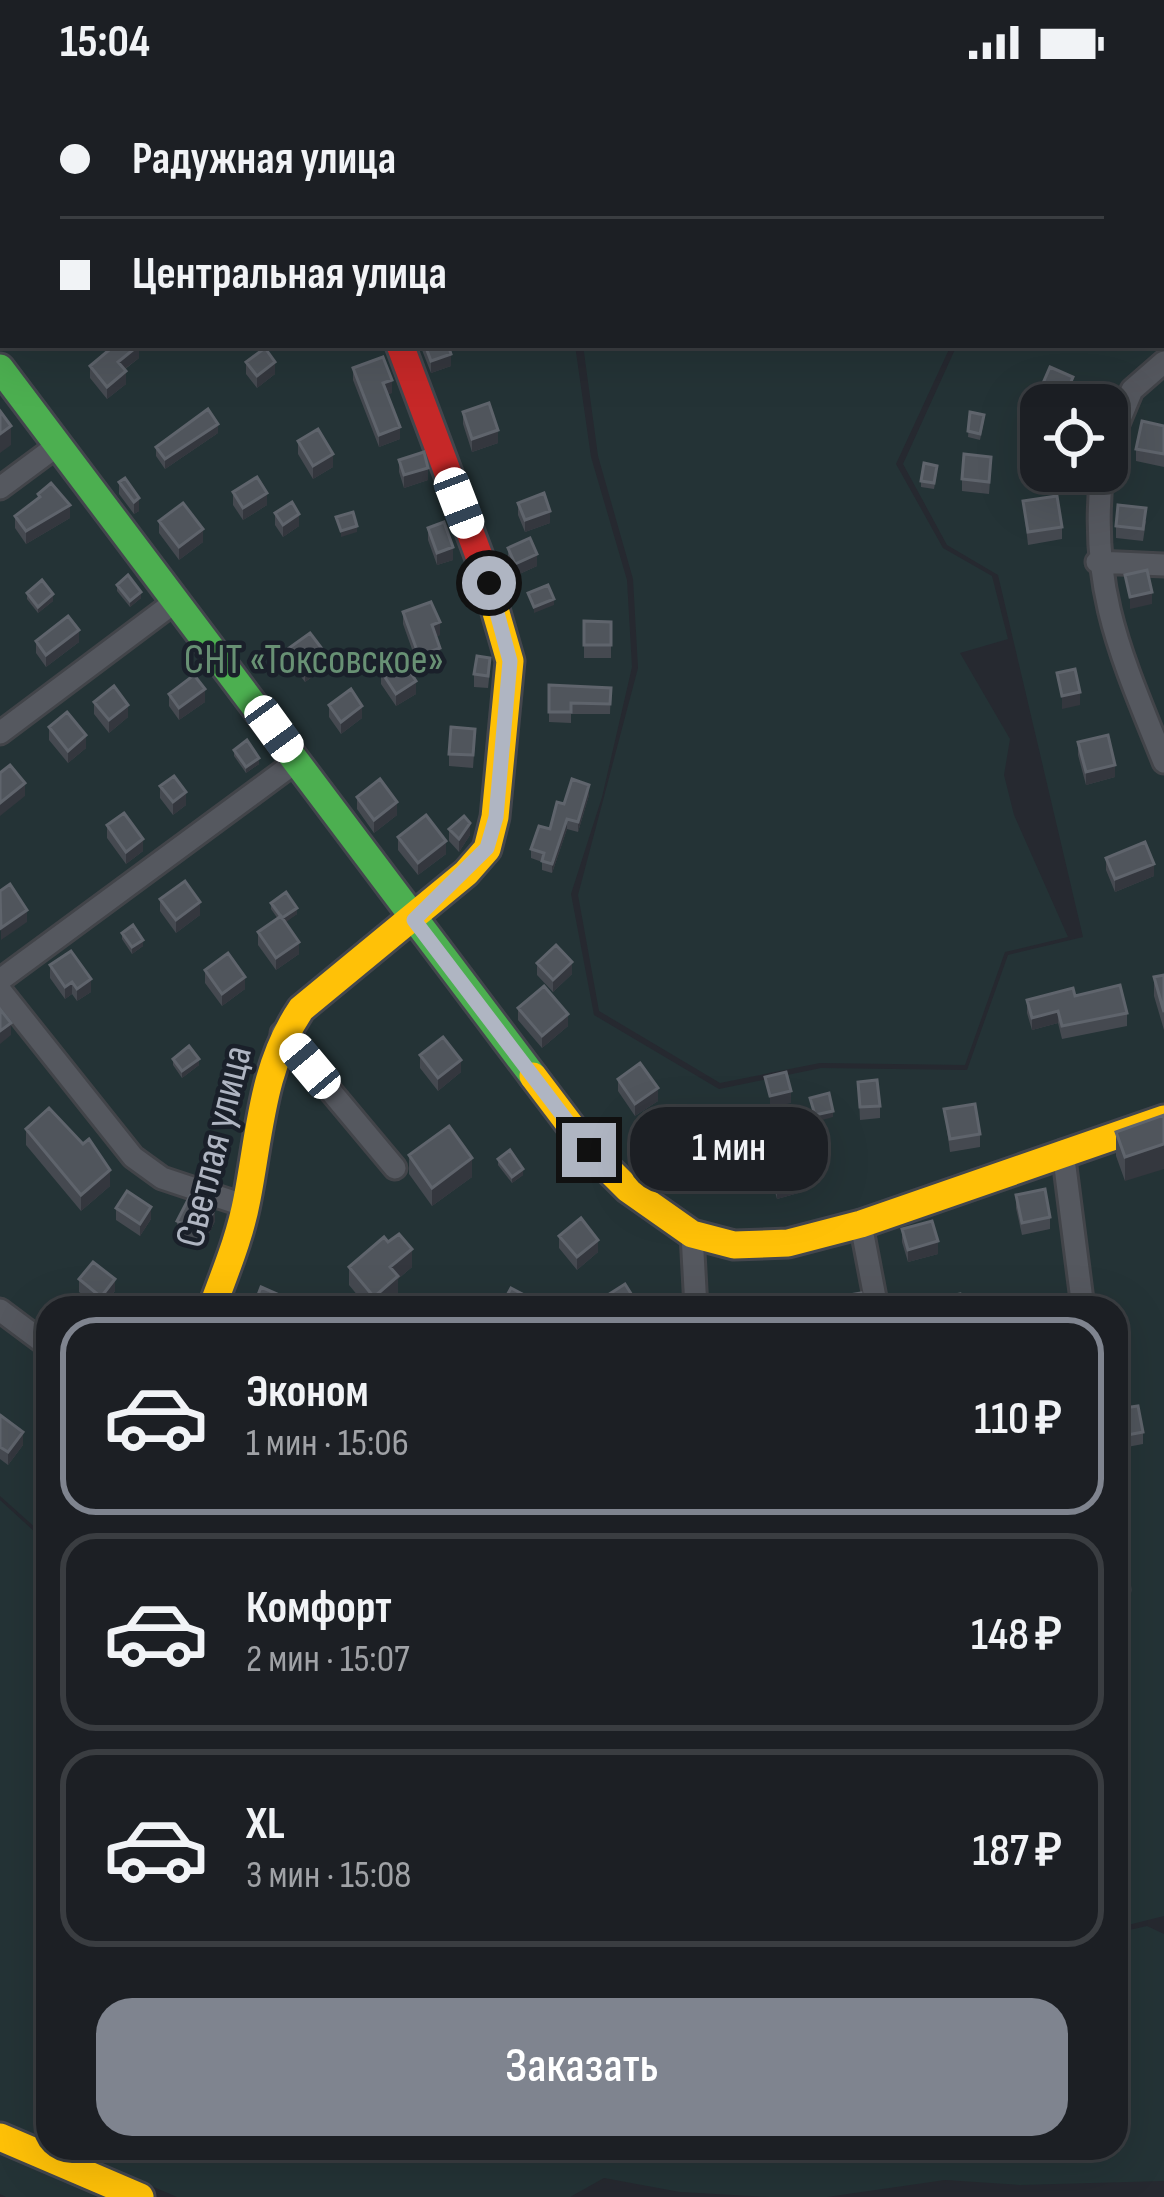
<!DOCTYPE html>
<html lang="ru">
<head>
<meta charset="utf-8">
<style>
	:root { --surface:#1c1f24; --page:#292c31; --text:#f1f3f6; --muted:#a0a2a6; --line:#3a3d41; --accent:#7f848f }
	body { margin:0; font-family:"Sofia Sans Condensed",sans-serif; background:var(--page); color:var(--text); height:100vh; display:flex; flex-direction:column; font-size:45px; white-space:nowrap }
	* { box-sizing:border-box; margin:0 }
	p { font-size:39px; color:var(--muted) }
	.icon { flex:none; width:66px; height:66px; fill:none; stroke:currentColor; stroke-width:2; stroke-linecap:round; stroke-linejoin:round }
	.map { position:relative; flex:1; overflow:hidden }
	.side { position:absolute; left:36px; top:1212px; width:1092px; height:864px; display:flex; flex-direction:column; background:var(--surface); border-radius:36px; box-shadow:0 12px 48px #0002,0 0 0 3px var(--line) }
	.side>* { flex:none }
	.hud { position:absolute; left:0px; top:0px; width:1164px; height:264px; box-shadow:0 12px 48px #0002,0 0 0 3px var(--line); display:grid; align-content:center; height:264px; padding:0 60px; background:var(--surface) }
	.fabs { position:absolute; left:1020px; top:300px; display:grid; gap:24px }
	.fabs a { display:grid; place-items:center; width:108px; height:108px; border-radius:24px; background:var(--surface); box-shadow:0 12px 48px #0002,0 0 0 3px var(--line); font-size:60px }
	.end { position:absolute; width:54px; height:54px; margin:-27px; border:15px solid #afb5c2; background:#111; box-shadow:0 0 0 6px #111 }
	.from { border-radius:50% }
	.bubble { position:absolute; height:84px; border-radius:36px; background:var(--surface); box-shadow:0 12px 48px #0002,0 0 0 3px var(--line); font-size:39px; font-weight:600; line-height:84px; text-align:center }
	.car { position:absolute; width:36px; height:72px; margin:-36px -18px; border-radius:15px; box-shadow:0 0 9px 3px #0007; background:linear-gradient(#fff 24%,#345 0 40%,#fff 0 76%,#345 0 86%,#fff 0) }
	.hud b { display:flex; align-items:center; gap:42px; height:114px; font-size:45px }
	.hud b+b { border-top:3px solid var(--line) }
	.hud i { width:30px; height:30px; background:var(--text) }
	ul { padding:21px 0 0; list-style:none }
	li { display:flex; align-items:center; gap:36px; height:198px; margin:0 24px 18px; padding:0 36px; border:6px solid var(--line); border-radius:36px }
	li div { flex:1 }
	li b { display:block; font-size:45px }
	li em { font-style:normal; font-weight:600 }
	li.selected { border-color:var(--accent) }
	li>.icon { width:108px; height:108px; stroke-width:1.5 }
	.action { display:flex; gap:24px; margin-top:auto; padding:24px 60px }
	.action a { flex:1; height:138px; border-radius:36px; background:var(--accent); color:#fff; font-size:48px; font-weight:600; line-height:138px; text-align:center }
	.status { display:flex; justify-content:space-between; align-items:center; height:84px; padding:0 60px; background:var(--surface); direction:ltr }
	.status svg { height:33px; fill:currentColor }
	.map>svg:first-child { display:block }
	.green { fill:#243336; fill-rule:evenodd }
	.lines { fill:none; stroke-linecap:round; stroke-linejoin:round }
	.street-casing { stroke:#424449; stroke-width:27 }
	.fast-casing { stroke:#43464d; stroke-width:33 }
	.slow-casing { stroke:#43464d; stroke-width:33 }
	.jam-casing { stroke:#43464d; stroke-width:33 }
	.street { stroke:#55585f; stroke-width:21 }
	.fast { stroke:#4caf50; stroke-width:27 }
	.slow { stroke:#ffc107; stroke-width:27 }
	.jam { stroke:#c62828; stroke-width:27 }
	.wall { fill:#454950 }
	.shaded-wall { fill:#34373e }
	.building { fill:#50555c; stroke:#5f646c; stroke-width:3 }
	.route { stroke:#afb5c2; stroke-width:15 }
	.labels { text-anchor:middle; stroke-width:9; stroke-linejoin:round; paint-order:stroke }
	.park-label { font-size:42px; fill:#689174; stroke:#1a202a }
	.street-label { font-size:42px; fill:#afb5c2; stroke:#1a202a }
</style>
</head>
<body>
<div class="status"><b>15:04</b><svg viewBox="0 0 49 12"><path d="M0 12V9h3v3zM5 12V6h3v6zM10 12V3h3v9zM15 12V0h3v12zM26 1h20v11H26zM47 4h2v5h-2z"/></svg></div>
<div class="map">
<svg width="1164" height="2113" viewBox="0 0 1164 2113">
	<rect width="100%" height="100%" fill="#262930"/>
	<path class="green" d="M0,0H610L3,3V261H575L591,373L627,496L632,583L602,713L571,810L594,931L719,1005L821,984L967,986L1008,871L1083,853L998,491L947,461L903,380L957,261H1161L1164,116V1832L1116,1844V1224H48V1455L0,1412ZM1041,321H1107V387H1041Z
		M619,0H1164V113L1161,3Z
		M583,261H951L896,380L943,464L992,492L1008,555L960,569L1010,655L1004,691L1014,731L1068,853L1005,868L965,981L820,979L720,999L599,927L578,811L638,584L633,495L598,372Z
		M0,1416L48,1460V2058L0,2037Z
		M1147,1842L1164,1850V2097L1020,2101L945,2096L827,2113H770L680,2108L604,2094L570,2113H177L63,2064H1116V1849Z
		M0,2068L102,2113H6L0,2110Z"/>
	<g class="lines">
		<g class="street-casing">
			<path id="street" d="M301,0L303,3
				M469,0L473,3
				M1107,366L1132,306L1164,278
				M1102,387C1089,505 1121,571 1164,678
				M0,404L58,361
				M1097,478L1164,481
				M0,649L176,517
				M0,896L297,677
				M0,906L133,1073L162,1094L246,1122
				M282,949L395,1084
				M1063,1067L1083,1224
				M861,1140L877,1224
				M692,1150L696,1224
				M0,1226L48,1262
				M1116,1489L1118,1506"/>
		</g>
		<g class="fast-casing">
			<path id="fast" d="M0,284L533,992"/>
		</g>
		<g class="slow-casing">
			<path id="slow" d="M533,992L589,1066L628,1105L692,1150L734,1161L788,1159L861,1140L1164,1035
				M212,1224C225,1188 240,1153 247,1115C260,1048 262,983 301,925L466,789L487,765L495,733L510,577L482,480
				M0,2053L140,2113"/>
		</g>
		<g class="jam-casing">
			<path id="jam" d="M400,261L482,480"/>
		</g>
		<use href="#street" class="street"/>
		<use href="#fast" class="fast"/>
		<use href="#slow" class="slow"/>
		<use href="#jam" class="jam"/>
	</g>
	<path class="wall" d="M420,261H448L451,282L431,289Z
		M139,274L124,286L126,300L107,315L90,294V282Z
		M246,278L275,290L257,304L246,290Z
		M353,284L392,309L387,310L400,355L379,363L353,296Z
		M1073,305L1041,321V335L1034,333V320Z
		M463,328L498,359L472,368L463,340Z
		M970,328L984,337L980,356L968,353Z
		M1164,342V383L1136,377V365Z
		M218,349L165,385L156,372V363Z
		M298,357L333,383L313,395L298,370Z
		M399,376L428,396L404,404L399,388Z
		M991,385L989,410L962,407V395Z
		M937,388L934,405L921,403V397Z
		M125,394L139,427L134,430L119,410V398Z
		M233,408L267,421L243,436L233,421Z
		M38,410L70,434L26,460L15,444V432L38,415Z
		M1023,417L1062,443V455L1028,461Z
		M518,419L550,439L525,448L518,431Z
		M275,429L299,442L283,453L275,441Z
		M159,437L203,458L179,476L159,449Z
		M1146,437L1143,457L1116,454V442Z
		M428,444L453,476L437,481L428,456Z
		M508,464L537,482L515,492L508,476Z
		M117,501L141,514L130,523L117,507Z
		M27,509L53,517L38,529L27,515Z
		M403,528L440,551L436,552L440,577L419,585L403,540Z
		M584,537L611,538V574H584Z
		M36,557L79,558L46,583L36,569Z
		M289,564L326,583L305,598L289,577Z
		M490,586L488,604L474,603V590Z
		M381,587L416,610L396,622L381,600Z
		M549,601L611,604L610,630H571V639L549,638Z
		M169,610L205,618L179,636L169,622Z
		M94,618L128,633L109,649L94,630Z
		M329,621L362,634L341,650L329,633Z
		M49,643L86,664L68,679L49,656Z
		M475,657L473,684L449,682V670Z
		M1078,658L1115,693L1086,701L1078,671Z
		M234,666L259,680L246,689L234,672Z
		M160,702L186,721L173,731L160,714Z
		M589,711L578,748L567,745L552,789L542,786V778L531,774V765L550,745L564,720Z
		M357,713L397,731L374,749L357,725Z
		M107,741L143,767L126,780L107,754Z
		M449,745L470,751L459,768L449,757Z
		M398,753L446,770L418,791L398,766Z
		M1106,774L1154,792L1115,808L1106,786Z
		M160,815L200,831L176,849L160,827Z
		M271,819L297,830L285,838L299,870L276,886L258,861V848L278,835L271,825Z
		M122,849L143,862L132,870L122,855Z
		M537,879L572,890L553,908L537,891Z
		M50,881L91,908L77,917L72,910L65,915L50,894Z
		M205,886L245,905L222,922L205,899Z
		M1164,891V946L1154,912V893Z
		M1075,912L1127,929V942L1062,955L1058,939L1032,946L1027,929V916Z
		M518,924L568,942L542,964L518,936Z
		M420,971L461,988L438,1007L420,984Z
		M173,975L199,981L182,994L173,981Z
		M618,995L658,1017L635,1032L618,1007Z
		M858,998L880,1022V1034L860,1036Z
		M944,1025L980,1050V1063L950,1068Z
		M1164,1031L1125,1097L1116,1072V1048Z
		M26,1045L110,1102L81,1127L26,1061Z
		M409,1071L472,1093L432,1122L409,1090Z
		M768,1071L802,1108L777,1115L768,1083Z
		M498,1075L523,1091L512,1099L498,1081Z
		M670,1077L705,1090L684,1107L670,1089Z
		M1016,1111L1050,1133V1145L1022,1151L1016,1124Z
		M116,1124L151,1135L140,1152L116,1136Z
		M177,1137H215L203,1162L177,1149Z
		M902,1145L938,1170L908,1178L902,1158Z
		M559,1152L598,1168L577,1186L559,1164Z
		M349,1183H412L398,1195V1211L382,1224H368L349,1201Z
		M79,1195L115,1207L102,1224H100L79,1208Z
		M1117,1325L1143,1348V1360L1122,1364Z
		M0,1331L23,1361L8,1381L0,1375Z"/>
	<path class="shaded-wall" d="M139,261V274L118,290V278Z
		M451,270V282L431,289V277Z
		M275,278V290L257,304V292Z
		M126,287V300L107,315V303Z
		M1073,293V305L1066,321H1061Z
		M392,296V309L383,312V299Z
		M218,340V349L165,385V375Z
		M11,342V361L0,369V350Z
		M400,343V355L379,363V351Z
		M498,346V359L472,368V355Z
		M333,370V383L313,395V382Z
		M428,384V396L404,404V391Z
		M267,409V421L243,436V424Z
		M139,414V427L134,430V418Z
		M70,421V434L26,460V447Z
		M550,427V439L525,448V436Z
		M299,430V442L283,453V441Z
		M357,442V448L341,453V447Z
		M203,445V458L179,476V463Z
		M453,463V476L437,481V469Z
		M537,470V482L515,492V480Z
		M141,508V514L130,523V517Z
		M1152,508V520L1130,525V513Z
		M53,510V517L38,529V523Z
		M554,515V521L534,529V523Z
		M440,538V551L432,554V541Z
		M79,546V558L46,583V571Z
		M440,564V577L419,585V572Z
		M326,570V583L305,598V586Z
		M416,597V610L396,622V610Z
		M205,605V618L179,636V624Z
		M1080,608V621L1062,625V612Z
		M128,621V633L109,649V636Z
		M362,622V634L341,650V638Z
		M86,651V664L68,679V667Z
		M259,674V680L246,689V683Z
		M1115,681V693L1086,701V688Z
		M25,699V712L0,732V719Z
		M589,701V711L578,748V738Z
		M186,708V721L173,731V718Z
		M397,718V731L374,749V736Z
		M567,735V745L552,789V780Z
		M470,739V751L459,768V755Z
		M143,755V767L126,780V768Z
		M446,757V770L418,791V779Z
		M1154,780V792L1115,808V795Z
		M200,818V831L176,849V836Z
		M297,824V830L282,841V834Z
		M27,826V838L1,856V844Z
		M143,856V862L132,870V863Z
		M299,858V870L276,886V874Z
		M572,878V890L553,908V896Z
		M245,893V905L222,922V910Z
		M91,895V908L77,917V905Z
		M72,898V910L65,915V903Z
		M1058,927V939L1032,946V934Z
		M568,930V942L542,964V952Z
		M11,939V951L0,960V947Z
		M199,975V981L182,994V987Z
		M461,976V988L438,1007V994Z
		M658,1004V1017L635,1032V1020Z
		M791,1007V1019L770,1024V1012Z
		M833,1027V1033L815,1038V1031Z
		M1164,1060V1085L1125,1097V1073Z
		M472,1074V1093L432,1122V1104Z
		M705,1078V1090L684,1107V1094Z
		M523,1085V1091L512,1099V1093Z
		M110,1086V1102L81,1127V1111Z
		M802,1096V1108L777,1115V1102Z
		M151,1123V1135L140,1152V1140Z
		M215,1124V1137L203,1162V1149Z
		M598,1156V1168L577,1186V1173Z
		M938,1157V1170L908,1178V1166Z
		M412,1165V1183L398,1195V1211L382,1224H374V1213L390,1183Z
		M115,1195V1207L101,1224V1213Z
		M23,1348V1361L8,1381V1368Z"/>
	<path class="building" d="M3,200V228L0,230V202Z
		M115,261H139L118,278L126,287L107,303L90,282Z
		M425,261H448L451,270L431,277Z
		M265,264L275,278L257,292L246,278Z
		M383,273L392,296L383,299L400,343L379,351L353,284Z
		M1050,283L1073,293L1061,321H1041V323L1034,320Z
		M489,319L498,346L472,355L463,328Z
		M208,325L218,340L165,375L156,363Z
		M0,327L11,342L0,350Z
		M970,328L984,331L980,350L968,347Z
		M1142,337L1164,342V370L1136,365Z
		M318,345L333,370L313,382L298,357Z
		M424,368L428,384L404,391L399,376Z
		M964,370L991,373L989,398L962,395Z
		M924,379L937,382L934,399L921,397Z
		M257,393L267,409L243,424L233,408Z
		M125,394L139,414L134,418L119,398Z
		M51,399L70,421L26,447L15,432L40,413L38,410Z
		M544,409L550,427L525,436L518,419Z
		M1057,412L1062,443L1028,448L1023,417Z
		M292,418L299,430L283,441L275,429Z
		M183,419L203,445L179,463L159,437Z
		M1118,421L1146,424L1143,445L1116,442Z
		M353,428L357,442L341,447L336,433Z
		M444,438L453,463L437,469L428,444Z
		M530,454L537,470L515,480L508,464Z
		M1147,486L1152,508L1130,513L1125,491Z
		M128,491L141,508L130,517L117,501Z
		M42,496L53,510L38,523L27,509Z
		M548,501L554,515L534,523L528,509Z
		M431,518L440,538L432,541L440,564L419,572L403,528Z
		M68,532L79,546L46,571L36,557Z
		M584,537L611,538V561H584Z
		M310,549L326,570L305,586L289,564Z
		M477,572L490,574L488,592L474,590Z
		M402,575L416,597L396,610L381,587Z
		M1075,585L1080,608L1062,612L1057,589Z
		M194,591L205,605L179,624L169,610Z
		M549,601L611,604L610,620L571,619V628H549Z
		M114,602L128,621L109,636L94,618Z
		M351,605L362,622L341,638L329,621Z
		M67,628L86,651L68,667L49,643Z
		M451,643L475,645L473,671L449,670Z
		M1108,651L1115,681L1086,688L1078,658Z
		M247,656L259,674L246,683L234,666Z
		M10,681L25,699L0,719V689Z
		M174,692L186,708L173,718L160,702Z
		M380,695L397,718L374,736L357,713Z
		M572,695L589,701L578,738L567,735L552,780L542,777L544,769L531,765L539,742L550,745L557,718L564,720Z
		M124,729L143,755L126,768L107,741Z
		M426,731L446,757L418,779L398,753Z
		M464,732L470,739L459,755L449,745Z
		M1145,758L1154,780L1115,795L1106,774Z
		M185,797L200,818L176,836L160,815Z
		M10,800L27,826L1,844L0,807Z
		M286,808L297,824L282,834L271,819Z
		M281,832L299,858L276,874L258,848Z
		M133,841L143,856L132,863L122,849Z
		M556,861L572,878L553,896L537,879Z
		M71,867L91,895L77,905L72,898L65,903L50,881Z
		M228,869L245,893L222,910L205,886Z
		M1164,891V928L1154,893Z
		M1120,901L1127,929L1062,942L1058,927L1032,934L1027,916L1073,904L1075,912Z
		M544,902L568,930L542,952L518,924Z
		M0,925L11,939L0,947Z
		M443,953L461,976L438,994L420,971Z
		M189,962L199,975L182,987L173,975Z
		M640,979L658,1004L635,1020L618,995Z
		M786,988L791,1007L770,1012L765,993Z
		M877,996L880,1022L860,1023L858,998Z
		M829,1009L833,1027L815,1031L810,1014Z
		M975,1020L980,1050L950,1055L944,1025Z
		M49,1024L83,1060L89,1055L110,1086L81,1111L26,1045Z
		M1164,1031V1060L1125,1073L1116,1048Z
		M449,1042L472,1074L432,1104L409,1071Z
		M691,1060L705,1078L684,1094L670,1077Z
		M794,1064L802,1096L777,1102L768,1071Z
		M510,1066L523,1085L512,1093L498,1075Z
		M1045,1105L1050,1133L1022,1139L1016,1111Z
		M127,1107L151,1123L140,1140L116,1124Z
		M190,1112L215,1124L203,1149L177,1137Z
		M581,1134L598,1156L577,1173L559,1152Z
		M932,1137L938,1157L908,1166L902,1145Z
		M399,1150L412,1165L390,1183L398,1192L374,1213L349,1183L384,1153L388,1158Z
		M93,1178L115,1195L101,1213L79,1195Z
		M625,1200L640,1224H605L600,1216Z
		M261,1203L284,1213L280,1224H253Z
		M511,1204L532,1215L527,1224H500Z
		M861,1209L864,1224H833L832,1214Z
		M960,1210L963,1224H947L945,1213Z
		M756,1217L758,1224H727V1222Z
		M1138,1322L1143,1348L1122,1352L1117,1325Z
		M0,1331L23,1348L8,1368L0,1363Z"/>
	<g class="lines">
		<path class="route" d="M489,499L510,577L496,733L487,764L414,836L589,1066"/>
	</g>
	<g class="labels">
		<g class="park-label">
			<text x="314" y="589">СНТ «Токсовское»</text>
		</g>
		<g class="street-label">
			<text transform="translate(212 1062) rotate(-76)" y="15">Светлая улица</text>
		</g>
	</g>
</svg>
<div class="fabs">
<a><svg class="icon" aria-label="locate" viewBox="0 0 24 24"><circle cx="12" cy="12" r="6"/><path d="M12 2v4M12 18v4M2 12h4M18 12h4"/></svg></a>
</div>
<i class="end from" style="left:489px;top:499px"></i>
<i class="end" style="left:589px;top:1066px"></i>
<div class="bubble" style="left:630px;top:1023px;width:198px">1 мин</div>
<i class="car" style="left:459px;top:419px;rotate:159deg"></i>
<i class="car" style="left:274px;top:645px;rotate:144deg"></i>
<i class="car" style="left:310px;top:982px;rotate:320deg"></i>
<div class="hud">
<b><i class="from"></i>Радужная улица</b>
<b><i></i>Центральная улица</b>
</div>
<section class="side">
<ul>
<li class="selected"><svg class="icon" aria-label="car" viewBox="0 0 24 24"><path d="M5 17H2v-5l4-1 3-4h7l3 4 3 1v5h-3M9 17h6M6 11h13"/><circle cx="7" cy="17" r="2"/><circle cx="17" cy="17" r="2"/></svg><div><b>Эконом</b><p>1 мин · 15:06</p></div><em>110 ₽</em></li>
<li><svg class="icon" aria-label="car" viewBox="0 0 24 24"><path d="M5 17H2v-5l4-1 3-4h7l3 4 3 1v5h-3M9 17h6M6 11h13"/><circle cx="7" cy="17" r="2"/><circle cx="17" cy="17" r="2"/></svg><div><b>Комфорт</b><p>2 мин · 15:07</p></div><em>148 ₽</em></li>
<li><svg class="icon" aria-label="car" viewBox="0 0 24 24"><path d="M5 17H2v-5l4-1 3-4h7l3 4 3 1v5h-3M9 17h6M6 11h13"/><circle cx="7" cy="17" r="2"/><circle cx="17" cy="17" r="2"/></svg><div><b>XL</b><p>3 мин · 15:08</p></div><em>187 ₽</em></li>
</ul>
<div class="action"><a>Заказать</a></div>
</section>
</div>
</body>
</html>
